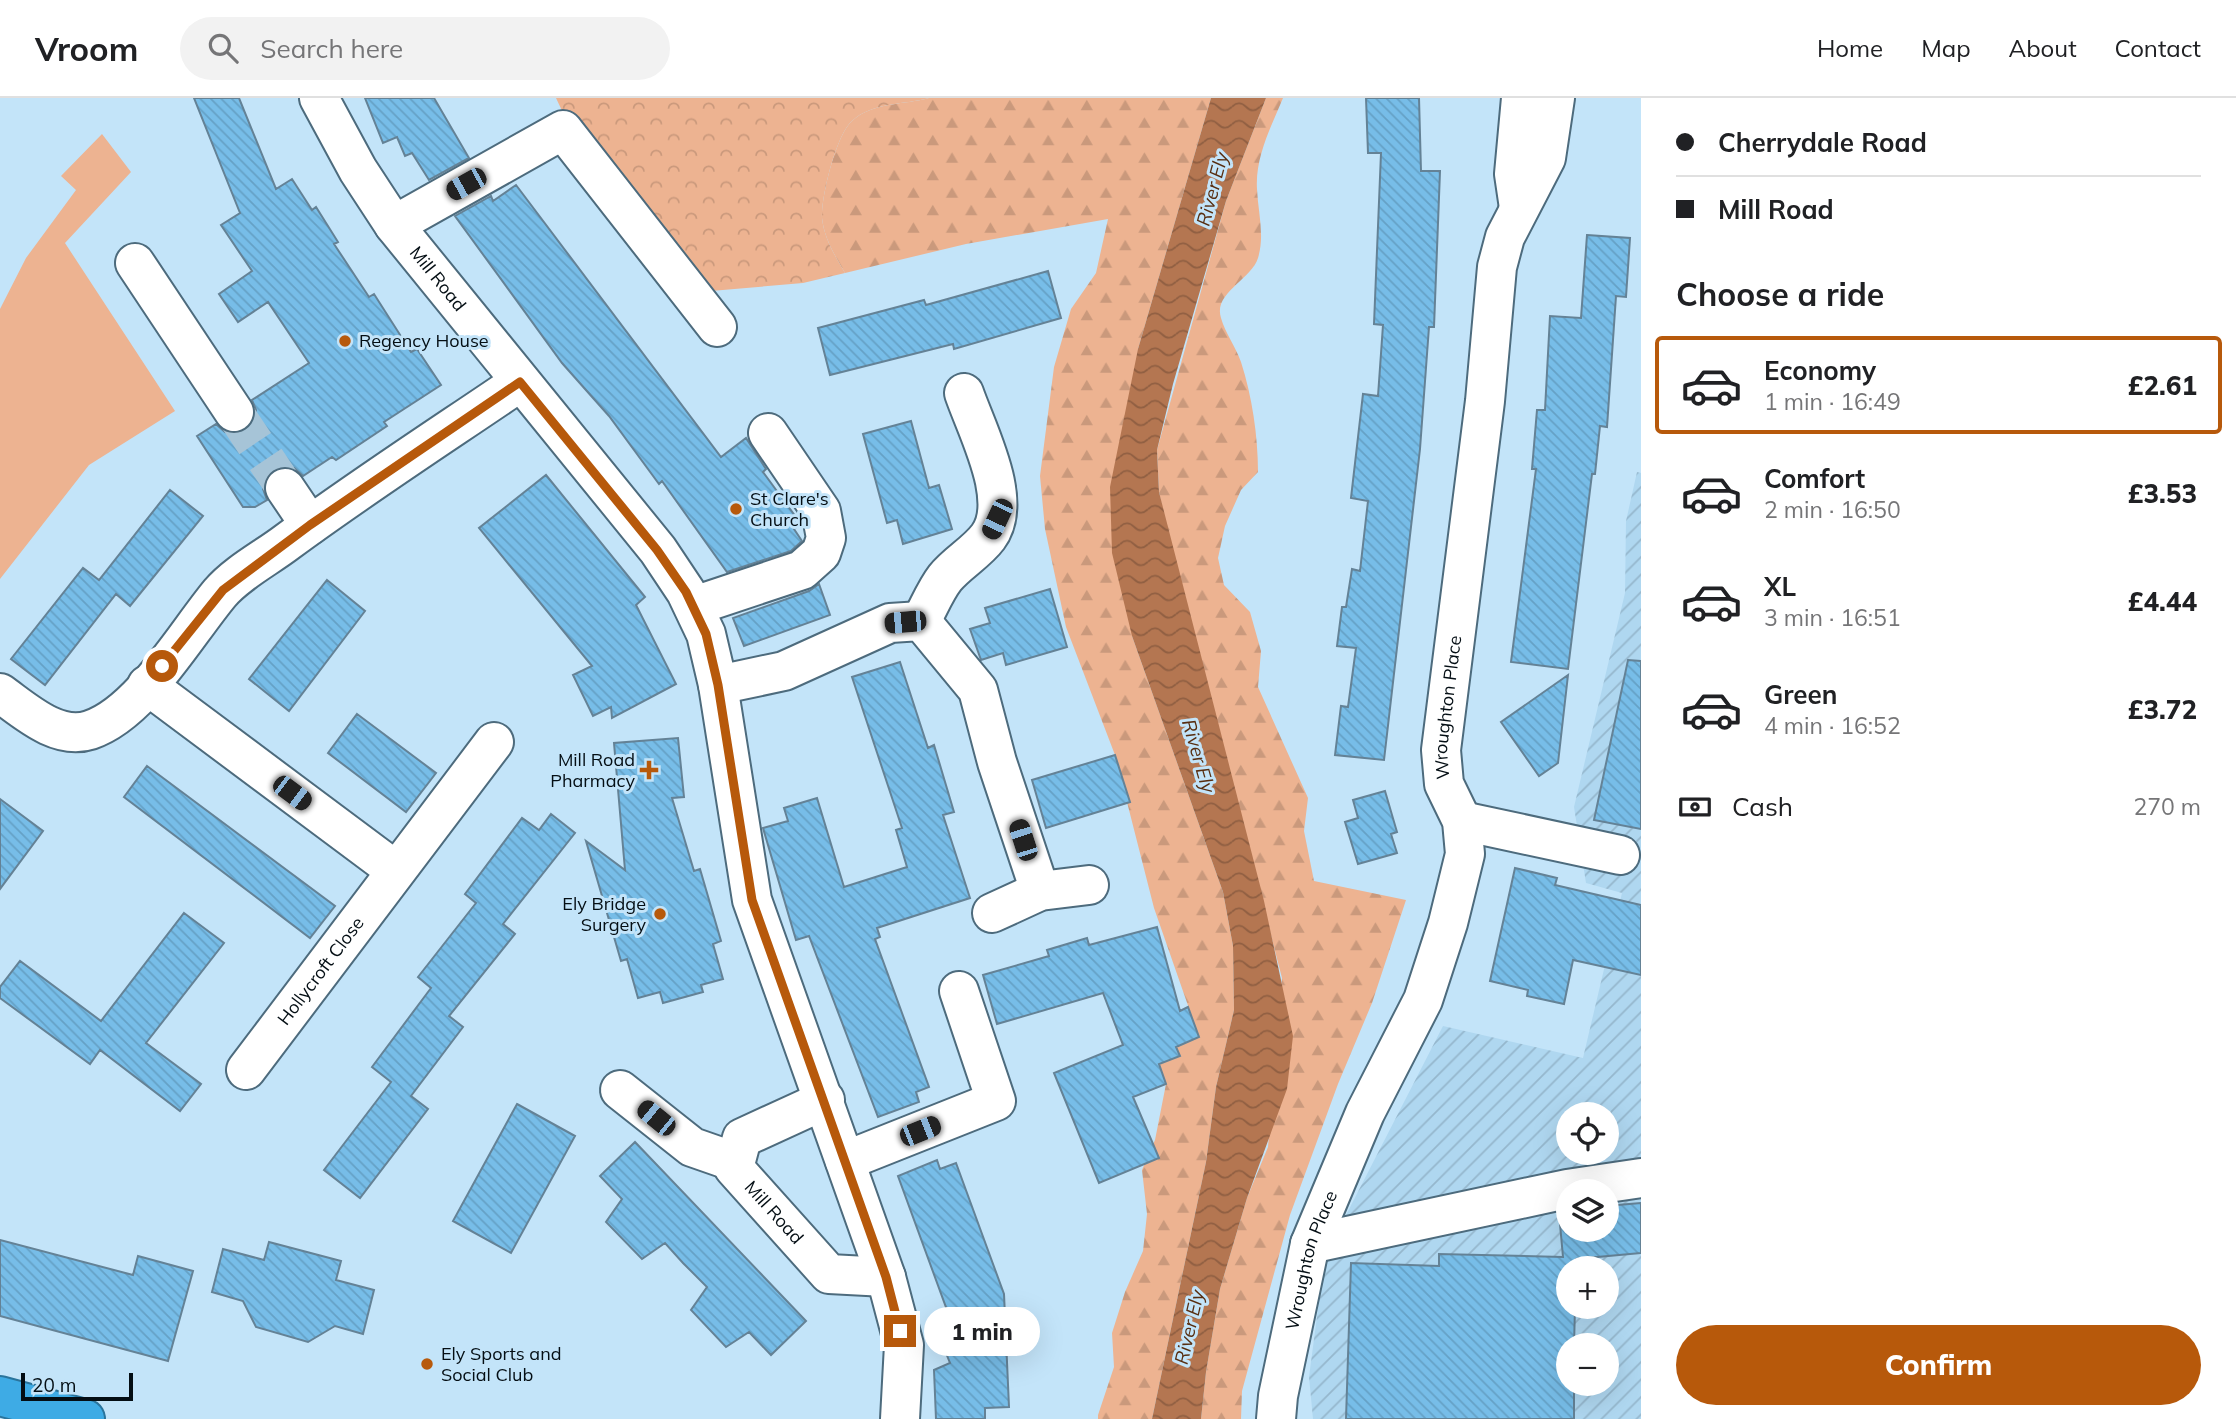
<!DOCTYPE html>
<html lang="en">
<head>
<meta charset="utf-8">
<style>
	:root { --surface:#fff; --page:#f2f2f2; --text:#202124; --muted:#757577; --line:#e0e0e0; --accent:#b7590b }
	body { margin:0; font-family:Mulish,sans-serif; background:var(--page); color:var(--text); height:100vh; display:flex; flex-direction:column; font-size:26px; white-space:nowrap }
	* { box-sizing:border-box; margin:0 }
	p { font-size:23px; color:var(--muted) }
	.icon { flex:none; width:38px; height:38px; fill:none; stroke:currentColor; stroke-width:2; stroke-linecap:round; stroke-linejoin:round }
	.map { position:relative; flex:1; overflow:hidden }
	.panel { display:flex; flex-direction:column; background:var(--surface); width:595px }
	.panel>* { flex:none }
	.top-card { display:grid; align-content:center; height:154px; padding:0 35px; background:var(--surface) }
	.controls { position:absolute; left:1556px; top:1004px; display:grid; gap:14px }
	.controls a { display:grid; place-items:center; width:63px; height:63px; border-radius:50%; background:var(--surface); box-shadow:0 7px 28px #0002; font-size:35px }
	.scale { position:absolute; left:21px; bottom:18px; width:112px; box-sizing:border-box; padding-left:7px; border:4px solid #040e14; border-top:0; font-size:19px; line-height:24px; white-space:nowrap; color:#040e14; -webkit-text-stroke:5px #c3e4f9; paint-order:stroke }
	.end { position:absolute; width:32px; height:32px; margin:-16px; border:9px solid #b7590b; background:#fff; box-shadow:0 0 0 4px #fff }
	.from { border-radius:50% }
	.bubble { position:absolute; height:49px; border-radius:24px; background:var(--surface); box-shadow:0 7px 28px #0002; font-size:23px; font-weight:800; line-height:49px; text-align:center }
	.car { position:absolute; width:21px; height:42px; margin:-21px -10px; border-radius:9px; box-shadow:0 0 5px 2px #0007; background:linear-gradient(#222 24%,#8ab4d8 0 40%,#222 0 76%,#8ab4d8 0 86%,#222 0) }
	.top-card b { display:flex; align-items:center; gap:24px; height:66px; font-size:26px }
	.top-card b+b { border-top:2px solid var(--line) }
	.top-card i { width:18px; height:18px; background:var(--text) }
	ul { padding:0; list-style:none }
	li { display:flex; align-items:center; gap:21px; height:98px; margin:0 14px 10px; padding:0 21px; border:4px solid transparent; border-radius:7px }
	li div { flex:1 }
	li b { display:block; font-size:26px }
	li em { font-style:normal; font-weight:800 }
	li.current { border-color:var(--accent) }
	li>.icon { width:63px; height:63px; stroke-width:1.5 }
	h2 { padding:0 35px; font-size:32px; line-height:84px }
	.pay { display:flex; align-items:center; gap:18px; height:77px; padding:0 35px; font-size:26px }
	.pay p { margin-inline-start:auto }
	.button { display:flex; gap:14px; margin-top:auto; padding:14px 35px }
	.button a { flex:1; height:80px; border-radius:42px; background:var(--accent); color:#fff; font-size:28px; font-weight:800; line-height:80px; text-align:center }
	header { display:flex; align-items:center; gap:42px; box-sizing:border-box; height:98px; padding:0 35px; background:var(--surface); border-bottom:2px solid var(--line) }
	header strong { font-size:33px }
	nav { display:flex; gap:38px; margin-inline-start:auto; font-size:24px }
	.search { width:490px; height:63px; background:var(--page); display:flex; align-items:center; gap:18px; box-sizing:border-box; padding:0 24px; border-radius:38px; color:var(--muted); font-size:26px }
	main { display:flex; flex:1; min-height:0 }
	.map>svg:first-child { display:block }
	.industrial { fill:url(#industrial-furrows); fill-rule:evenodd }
	.green { fill:#edb391 }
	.forest { fill:url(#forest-firs) }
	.park { fill:url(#park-crowns) }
	.water { fill:url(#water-waves) }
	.building { fill:url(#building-back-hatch); stroke:#648296; stroke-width:2 }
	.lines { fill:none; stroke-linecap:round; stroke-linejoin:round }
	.minor-tunnel { stroke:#a6c4d7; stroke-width:38; stroke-dasharray:38 19; stroke-linecap:butt }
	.minor-casing { stroke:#4d6b7d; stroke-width:42 }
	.highway-casing { stroke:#2a749c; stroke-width:42 }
	.minor { stroke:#fff; stroke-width:38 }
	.highway { stroke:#3eabe5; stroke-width:38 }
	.route { stroke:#b7590b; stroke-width:9 }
	.poi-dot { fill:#b7590b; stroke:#c3e4f9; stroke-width:2.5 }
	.labels { text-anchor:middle; stroke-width:6; stroke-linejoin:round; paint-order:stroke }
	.street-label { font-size:18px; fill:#040e14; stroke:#c3e4f9 }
	.poi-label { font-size:18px; fill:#040e14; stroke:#c3e4f9; text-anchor:start }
	.water-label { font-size:19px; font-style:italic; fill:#572d10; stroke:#c3e4f9 }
</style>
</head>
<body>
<header>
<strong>Vroom</strong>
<div class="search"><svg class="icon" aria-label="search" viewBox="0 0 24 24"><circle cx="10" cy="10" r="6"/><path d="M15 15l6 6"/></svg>Search here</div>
<nav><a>Home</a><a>Map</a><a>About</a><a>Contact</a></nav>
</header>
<main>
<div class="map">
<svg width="1641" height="1321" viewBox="0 0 1641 1321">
	<defs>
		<pattern id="industrial-furrows" width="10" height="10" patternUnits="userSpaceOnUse" patternTransform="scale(1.75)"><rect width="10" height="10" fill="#afd7f0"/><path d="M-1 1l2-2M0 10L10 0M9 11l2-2" fill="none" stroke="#95b7cd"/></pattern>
		<pattern id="forest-firs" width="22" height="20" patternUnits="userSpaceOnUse" patternTransform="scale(1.75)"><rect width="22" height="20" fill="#edb391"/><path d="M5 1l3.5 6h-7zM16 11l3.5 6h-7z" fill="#ca997c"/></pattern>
		<pattern id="park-crowns" width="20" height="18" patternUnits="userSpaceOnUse" patternTransform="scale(1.75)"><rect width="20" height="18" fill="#edb391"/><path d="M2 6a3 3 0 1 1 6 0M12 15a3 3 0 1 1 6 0" fill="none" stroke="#ca997c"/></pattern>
		<pattern id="water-waves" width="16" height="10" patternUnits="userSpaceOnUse" patternTransform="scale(1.75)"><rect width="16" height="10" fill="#b47651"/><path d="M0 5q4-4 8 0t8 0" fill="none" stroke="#905f42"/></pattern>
		<pattern id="building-back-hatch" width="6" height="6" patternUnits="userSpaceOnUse" patternTransform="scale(1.75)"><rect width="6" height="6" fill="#77bde8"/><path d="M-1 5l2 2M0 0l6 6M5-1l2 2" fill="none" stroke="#65a1c6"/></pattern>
	</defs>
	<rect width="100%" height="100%" fill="#c3e4f9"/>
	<path class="industrial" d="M1637,374L1641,375V1321H1313L1309,1279L1325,1158L1443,928L1583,960L1622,795L1586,785L1574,709L1625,495L1626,423ZM1568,1017H1606V1055H1568ZM1568,1094H1606V1132H1568ZM1568,1171H1606V1209H1568ZM1568,1248H1606V1286H1568Z"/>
	<path class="green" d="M102,36L131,74L65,145L175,313L89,367L0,481V211L26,160L76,92L61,78Z"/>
	<path class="forest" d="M929,0H1211L1138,251L1132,538L1223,794L1233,848L1234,912L1216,989L1206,1064L1152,1321H1098V1317L1114,1269L1112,1235L1125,1194L1143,1153L1147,1116L1142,1072L1155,1042L1166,986L1159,966L1179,958L1176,949L1199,939L1154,810L1115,657L1066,529L1045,431L1040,378L1054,269L1071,211L1096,175L1108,121L966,146L845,175C835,158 824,140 822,120C821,99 836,37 852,23C872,4 904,7 929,0Z
		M1266,0H1283C1271,29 1255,59 1257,91C1258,114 1265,137 1258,160C1251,182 1213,195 1221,220C1225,235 1236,249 1241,264C1252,298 1258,338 1258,374L1241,392L1225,428L1218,460L1224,487L1250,514L1261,553L1258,589L1308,700L1304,733L1314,783L1406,802L1372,905L1338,986L1290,1117L1242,1293L1241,1321H1201L1206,1274L1220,1191L1247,1100L1268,1049L1282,880L1171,451L1159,394L1157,352L1226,103Z"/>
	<path class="park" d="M556,0H929C904,7 872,4 852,23C836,37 821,99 822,120C824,140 835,158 845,175L803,185L711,193L589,33L564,17Z"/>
	<path class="water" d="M1211,0H1266L1226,103L1173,286L1157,352L1159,394L1264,803L1293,938L1287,991L1247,1100L1220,1191L1206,1274L1201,1321H1152L1206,1064L1216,989L1234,912L1233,848L1223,794L1132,538L1112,455L1110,389L1138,251Z"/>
	<path class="building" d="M194,0H239L276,91L292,81L312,112L316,109L338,144L334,146L369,199L374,196L411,254L417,251L441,287L384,324L387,328L336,362L332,359L303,378L294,370L284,368L273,372L265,381L263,391L267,402L255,409H243L197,338L216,326L225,334L235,336L245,333L254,323L256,312L252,302L309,265L268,204L238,224L219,196L252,173L221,127L240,115Z
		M365,0H434L469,60L429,82L412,55L405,58L397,39L383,45Z
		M1366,0H1419L1421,73H1440L1434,229H1429L1420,351L1384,662L1335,657L1341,608L1348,609L1356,550L1337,548L1342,509H1346L1352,471L1360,473L1368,403L1351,400L1363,296L1378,298L1383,227L1374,226L1381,55H1368Z
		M516,87L721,359L746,340L766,371L763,374L801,426L794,431L802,443L791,453L727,474L662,383L659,386L609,318L562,265L455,118L491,98L493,103Z
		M1587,137L1630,140L1626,199L1616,198L1607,329L1600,328L1595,376H1592L1568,571L1511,564L1536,371H1532L1537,312H1545L1550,218L1581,220Z
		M1048,173L1061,220L954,251L953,246L830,277L818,230L924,202L926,207Z
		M911,323L929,390L939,387L952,431L903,446L897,422L887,425L863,336Z
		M546,377L645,499L636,507L676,586L612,620L611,609L593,618L573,577L592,568L479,430Z
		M170,392L203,418L130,508L116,496L45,587L11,561L83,470L99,482Z
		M327,482L365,513L289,613L249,581Z
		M819,486L830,517L744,548L733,520L809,493Z
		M1050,491L1067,549L1006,567L1003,555L981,562L970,531L990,525L985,510Z
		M1628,562L1641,563V731L1594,722Z
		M900,564L928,650L934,647L954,714L943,717L970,800L877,830L880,839L875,841L929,989L916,994L919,1004L878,1019L809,838L796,842L763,730L788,723L784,710L817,700L844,789L907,769L896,732L902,730L852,579Z
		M1568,577L1558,665L1539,678L1501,624Z
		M357,616L436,675L406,714L328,655Z
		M678,640L684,699L672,700L694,773L700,771L721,843L713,846L723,881L701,887L703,894L663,905L660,894L638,900L627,861L621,863L586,743L625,772L614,645Z
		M1115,657L1130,704L1046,730L1032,682Z
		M147,668L335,808L310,840L124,699Z
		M1385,693L1397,734L1391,736L1397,755L1358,766L1345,724L1358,720L1353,702Z
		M0,701L43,733L0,791Z
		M551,716L575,735L503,826L515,836L449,918L463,929L411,998L428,1011L360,1100L324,1072L391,984L372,969L431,890L418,879L476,805L465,796L522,720L539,732Z
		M1515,770L1557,780L1555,787L1641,807V877L1573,862L1564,906L1527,898L1528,892L1490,883Z
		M184,815L224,845L146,945L201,986L180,1013L100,952L90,966L0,900V889L20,863L101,923Z
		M1157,829L1180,913L1188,909L1199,939L1176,949L1180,958L1159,966L1166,986L1133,999L1159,1060L1099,1085L1054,975L1123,947L1103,895L997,926L983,877L1049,858L1047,852L1087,840L1089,847Z
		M517,1006L575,1038L511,1155L453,1123Z
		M635,1044L806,1223L771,1257L749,1234L726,1249L691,1212L707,1189L683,1165L665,1145L642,1161L606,1124L622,1101L600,1078Z
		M937,1062L940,1071L956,1065L1004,1196L1009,1309L985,1310V1321H936L934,1272L950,1265L940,1240L955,1234L898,1078Z
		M1641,1105V1155L1576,1161V1171H1568V1209H1575L1574,1248H1568V1286H1574V1321H1346L1351,1165L1439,1168V1156L1563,1159L1559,1115L1568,1113V1132H1606V1108Z
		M0,1142L133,1177L138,1158L193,1173L168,1263L0,1218Z
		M269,1144L341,1163L336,1182L374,1192L363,1236L335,1228L308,1244L256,1229L243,1203L212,1194L223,1151L264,1162Z"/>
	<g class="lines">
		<path class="minor-tunnel" d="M234,314L285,390"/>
		<g class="minor-casing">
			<g id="minor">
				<path id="s1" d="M319,0L358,72L394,127L658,452L686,494L706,536L718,587L752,802L886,1179L904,1247L900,1321"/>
				<path d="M1519,110L1514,76L1521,0"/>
				<path d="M394,127L563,32L717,229"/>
				<path d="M135,165L234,314"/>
				<path d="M285,390L310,427"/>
				<path d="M694,508L802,472L821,455L826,440L821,413L768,335"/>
				<path d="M921,523C929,509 935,493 945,480C957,465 976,455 988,439C1015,403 977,333 964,295"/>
				<path d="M147,587L395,772"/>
				<path d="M718,587L784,573L890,525L921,523L978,592L997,664L1040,793"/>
				<path d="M0,595C24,612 57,643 90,632C141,615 185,537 220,495C237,475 266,460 287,444C363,388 442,337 520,284"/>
				<path d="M1462,723L1620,757"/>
				<path d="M992,815L1040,793L1089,787"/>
				<path id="s2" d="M246,972L494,644"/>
				<path d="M620,992L692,1049L735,1064"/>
				<path id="s3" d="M825,1002L742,1040L734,1070L829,1176L886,1179"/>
				<path d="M845,1063L996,1003L959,893"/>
				<path d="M1310,1146L1567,1091L1641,1080"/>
				<path id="s4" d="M1276,1321L1278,1298L1310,1146L1365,1015L1423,902L1448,825L1465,756L1462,723L1444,686L1441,652L1485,303L1497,169L1505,139L1546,60L1555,0"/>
			</g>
		</g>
		<g class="highway-casing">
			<path id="highway" d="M0,1298L85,1321"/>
		</g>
		<use href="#minor" class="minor"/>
		<use href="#highway" class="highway"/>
	</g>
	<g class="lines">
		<path class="route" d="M162,568L223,492L310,427L520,284L657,452L686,494L706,536L718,587L752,802L886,1179L900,1233"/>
	</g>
	<g class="poi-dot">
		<circle cx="345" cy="243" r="7"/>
		<circle cx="736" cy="411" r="7"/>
		<path d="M645.5 661.5h7v7h7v7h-7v7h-7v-7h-7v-7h7z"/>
		<circle cx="660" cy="816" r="7"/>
		<circle cx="427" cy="1266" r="7"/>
	</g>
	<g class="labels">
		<g class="street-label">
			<text dy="6" stroke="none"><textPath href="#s1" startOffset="217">Mill Road</textPath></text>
			<text dy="6" stroke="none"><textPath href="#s4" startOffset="751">Wroughton Place</textPath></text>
			<text dy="6" stroke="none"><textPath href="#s2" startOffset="124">Hollycroft Close</textPath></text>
			<text dy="6" stroke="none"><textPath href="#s3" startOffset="182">Mill Road</textPath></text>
			<text dy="6" stroke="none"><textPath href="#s4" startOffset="163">Wroughton Place</textPath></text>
		</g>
		<g class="poi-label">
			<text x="359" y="249">Regency House</text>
			<text x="750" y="407">St Clare's<tspan x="750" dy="21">Church</tspan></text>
			<text x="635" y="668" text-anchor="end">Mill Road<tspan x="635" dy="21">Pharmacy</tspan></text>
			<text x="646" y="812" text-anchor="end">Ely Bridge<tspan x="646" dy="21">Surgery</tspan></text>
			<text x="441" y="1262">Ely Sports and<tspan x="441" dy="21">Social Club</tspan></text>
		</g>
		<g class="water-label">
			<text transform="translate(1212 91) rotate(-75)" y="7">River Ely</text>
			<text transform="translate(1199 658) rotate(74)" y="7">River Ely</text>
			<text transform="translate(1189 1229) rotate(-77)" y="7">River Ely</text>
		</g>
	</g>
</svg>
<div class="controls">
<a><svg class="icon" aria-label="locate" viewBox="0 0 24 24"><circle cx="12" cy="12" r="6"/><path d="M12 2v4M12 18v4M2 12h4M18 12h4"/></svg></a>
<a><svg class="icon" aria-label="layers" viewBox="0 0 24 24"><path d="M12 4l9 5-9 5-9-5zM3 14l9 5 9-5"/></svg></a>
<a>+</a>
<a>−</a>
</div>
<div class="scale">20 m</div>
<i class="end from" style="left:162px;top:568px"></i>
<i class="end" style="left:900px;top:1233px"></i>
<div class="bubble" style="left:924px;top:1209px;width:116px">1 min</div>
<i class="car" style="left:466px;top:86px;rotate:241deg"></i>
<i class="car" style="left:997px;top:421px;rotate:205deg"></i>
<i class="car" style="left:905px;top:524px;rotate:265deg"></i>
<i class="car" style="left:292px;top:695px;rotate:127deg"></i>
<i class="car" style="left:1023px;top:742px;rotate:342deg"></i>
<i class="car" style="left:656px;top:1020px;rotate:309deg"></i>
<i class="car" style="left:920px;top:1033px;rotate:68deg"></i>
</div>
<section class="panel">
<div class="top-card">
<b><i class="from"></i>Cherrydale Road</b>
<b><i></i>Mill Road</b>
</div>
<h2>Choose a ride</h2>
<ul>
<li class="current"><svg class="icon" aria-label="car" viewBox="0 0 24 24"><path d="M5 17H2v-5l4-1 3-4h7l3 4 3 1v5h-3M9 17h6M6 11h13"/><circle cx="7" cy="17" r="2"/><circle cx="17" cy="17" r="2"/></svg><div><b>Economy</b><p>1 min · 16:49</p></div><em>£2.61</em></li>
<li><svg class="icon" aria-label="car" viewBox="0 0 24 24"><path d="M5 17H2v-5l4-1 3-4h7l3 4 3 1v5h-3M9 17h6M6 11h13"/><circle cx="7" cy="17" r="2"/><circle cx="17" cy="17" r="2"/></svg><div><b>Comfort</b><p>2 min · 16:50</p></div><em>£3.53</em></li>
<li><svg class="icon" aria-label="car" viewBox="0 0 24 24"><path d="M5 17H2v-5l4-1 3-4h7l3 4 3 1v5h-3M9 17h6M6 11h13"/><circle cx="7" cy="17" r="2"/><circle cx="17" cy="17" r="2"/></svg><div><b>XL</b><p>3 min · 16:51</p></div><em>£4.44</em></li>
<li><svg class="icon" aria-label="car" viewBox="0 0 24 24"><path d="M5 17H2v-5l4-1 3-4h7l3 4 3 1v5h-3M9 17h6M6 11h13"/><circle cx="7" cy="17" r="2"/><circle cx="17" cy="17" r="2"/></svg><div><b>Green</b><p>4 min · 16:52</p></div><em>£3.72</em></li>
</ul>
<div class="pay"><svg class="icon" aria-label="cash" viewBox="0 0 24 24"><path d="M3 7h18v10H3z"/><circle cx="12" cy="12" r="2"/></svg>Cash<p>270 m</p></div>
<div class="button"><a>Confirm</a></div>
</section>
</main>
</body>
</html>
